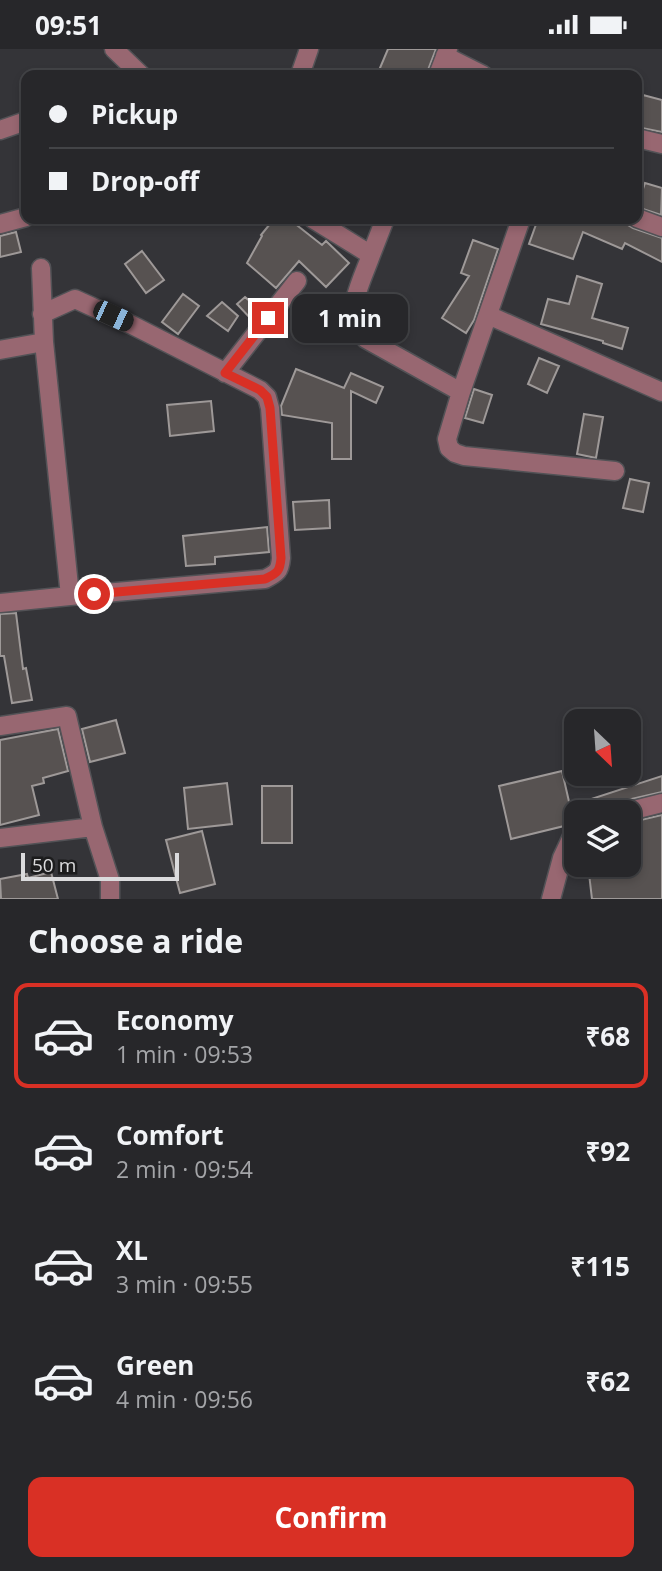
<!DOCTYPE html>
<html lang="en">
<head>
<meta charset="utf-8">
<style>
	:root { --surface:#27272a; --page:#2f2f32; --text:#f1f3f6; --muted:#a4a5a8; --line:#434447; --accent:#d93025 }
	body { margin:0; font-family:"Open Sans",sans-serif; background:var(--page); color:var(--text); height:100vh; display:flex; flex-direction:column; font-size:26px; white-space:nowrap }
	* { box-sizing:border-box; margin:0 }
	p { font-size:23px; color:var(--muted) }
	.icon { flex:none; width:38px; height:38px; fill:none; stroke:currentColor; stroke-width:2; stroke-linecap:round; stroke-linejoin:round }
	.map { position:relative; height:850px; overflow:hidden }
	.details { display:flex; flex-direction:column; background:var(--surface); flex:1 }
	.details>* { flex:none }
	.guide { position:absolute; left:21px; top:21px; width:621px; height:154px; border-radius:14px; box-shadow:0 4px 10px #0003,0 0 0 2px var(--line); display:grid; align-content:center; height:154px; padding:0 28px; background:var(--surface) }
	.needle { width:46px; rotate:155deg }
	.buttons { position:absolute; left:564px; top:660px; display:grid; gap:14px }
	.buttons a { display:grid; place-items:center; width:77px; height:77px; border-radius:14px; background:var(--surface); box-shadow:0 4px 10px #0003,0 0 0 2px var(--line); font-size:35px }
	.scale { position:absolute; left:21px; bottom:18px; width:158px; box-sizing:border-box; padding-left:7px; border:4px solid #dbdbdd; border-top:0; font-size:19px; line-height:24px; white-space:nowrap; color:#dbdbdd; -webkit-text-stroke:5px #1c1c1d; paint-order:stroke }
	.end { position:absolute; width:32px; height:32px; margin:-16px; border:9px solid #d93025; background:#fff; box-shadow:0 0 0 4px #fff }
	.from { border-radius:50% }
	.bubble { position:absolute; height:49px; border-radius:14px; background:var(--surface); box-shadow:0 4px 10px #0003,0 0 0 2px var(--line); font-size:23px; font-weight:700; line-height:49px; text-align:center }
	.car { position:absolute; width:21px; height:42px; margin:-21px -10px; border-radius:9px; box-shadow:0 0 5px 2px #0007; background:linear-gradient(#222 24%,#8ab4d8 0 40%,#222 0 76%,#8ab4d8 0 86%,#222 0) }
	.guide b { display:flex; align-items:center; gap:24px; height:66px; font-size:26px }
	.guide b+b { border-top:2px solid var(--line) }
	.guide i { width:18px; height:18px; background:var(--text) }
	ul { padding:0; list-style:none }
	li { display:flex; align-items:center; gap:21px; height:105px; margin:0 14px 10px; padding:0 14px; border:4px solid transparent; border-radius:14px }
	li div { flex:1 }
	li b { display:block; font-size:26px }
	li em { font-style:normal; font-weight:700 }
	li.active { border-color:var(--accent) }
	li>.icon { width:63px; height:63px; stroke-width:1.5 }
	h2 { padding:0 28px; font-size:32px; line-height:84px }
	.primary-button { display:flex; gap:14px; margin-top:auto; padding:14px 28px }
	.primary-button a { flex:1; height:80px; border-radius:14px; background:var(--accent); color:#fff; font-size:28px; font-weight:700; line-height:80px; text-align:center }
	.status { display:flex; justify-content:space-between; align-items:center; height:49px; padding:0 35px; background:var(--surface); direction:ltr }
	.status svg { height:19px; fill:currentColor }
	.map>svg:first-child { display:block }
	.building { fill:#575251; stroke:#9e9998; stroke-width:2 }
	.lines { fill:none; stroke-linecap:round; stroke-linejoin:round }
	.minor-casing { stroke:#525256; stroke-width:21 }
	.minor { stroke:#986771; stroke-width:18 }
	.route { stroke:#d93025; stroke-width:9 }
</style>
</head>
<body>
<div class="status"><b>09:51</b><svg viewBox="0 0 49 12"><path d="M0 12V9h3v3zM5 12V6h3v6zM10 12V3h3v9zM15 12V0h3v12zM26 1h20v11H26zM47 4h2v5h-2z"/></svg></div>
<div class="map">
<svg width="662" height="850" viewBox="0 0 662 850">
	<rect width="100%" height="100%" fill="#343438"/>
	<path class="building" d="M388,0H436L426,26H377Z
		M643,46L662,51V83L637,78Z
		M645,134L662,139L661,166L637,158Z
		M274,170H289L322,196L326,192L349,214L326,238L299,212L276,239L247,214L262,187L261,186Z
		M538,170H626L628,176L633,179L662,189V213L625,194L622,200L583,183L573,210L529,195Z
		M16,183L21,203L0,208V187Z
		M473,191L498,200L474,271L466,284L442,269L469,227L461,224Z
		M142,202L164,231L146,244L125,215Z
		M577,227L602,235L592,269L628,279L622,300L603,294V292L541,275L548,250L569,255Z
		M183,245L199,257L178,285L162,273Z
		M245,248L260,261L252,271L237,255Z
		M222,253L238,267L228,282L207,267Z
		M539,309L559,317L547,344L528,335Z
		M296,320L344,339L351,324L383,338L376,354L351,342V410H332V374L282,366L281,357Z
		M474,340L492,346L483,374L465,369Z
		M211,352L214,382L170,387L167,356Z
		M584,365L603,368L596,409L577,405Z
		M630,430L649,434L643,463L623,459Z
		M329,451L330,479L295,481L293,453Z
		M267,478L269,503L215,508V515L186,517L183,487Z
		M16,564L23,620L26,619L32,651L12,654L4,607H0V565Z
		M116,671L125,704L90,713L82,680Z
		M58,680L68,722L43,729L44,734L32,737L39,766L0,776V691Z
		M562,722L570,757L662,727V743L623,752L618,755L615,761L610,763H572L573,768L569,770L564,777L511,790L499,737Z
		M227,734L232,775L188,780L184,739Z
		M262,737H292V794H262Z
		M662,766V850H592L588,816H628V774Z
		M202,782L215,835L180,844L166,791Z
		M51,823L58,850H1L0,830L27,825L28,829Z"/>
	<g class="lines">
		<g class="minor-casing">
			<path id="minor" d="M114,0L141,26
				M445,7L483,26
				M300,26L309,0
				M438,26L448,0
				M0,81L26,72
				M637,89L662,95
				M637,169L662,178
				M313,170L371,206L385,170
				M521,170L461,343L447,390L449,399L455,404L464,407L615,422
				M0,175L26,168
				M371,206C365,224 347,258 356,276C358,281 362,286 366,290L461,343
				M42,265L75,250L132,276L260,341L267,348L270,359L281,509C280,522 277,524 265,530L70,547
				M488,266L662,343
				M0,301L44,293
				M225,324L297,232
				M0,554L70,547L44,293L41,219
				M0,677L67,667L93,778
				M626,763L662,754
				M0,789L93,778L110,831V850
				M551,850L562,809L576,779"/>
		</g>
		<use href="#minor" class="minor"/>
	</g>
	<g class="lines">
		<path class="route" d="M94,545L265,530C277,524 280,523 281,509L270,359L267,348L260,341L225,324L268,269"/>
	</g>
</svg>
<div class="buttons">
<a><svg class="needle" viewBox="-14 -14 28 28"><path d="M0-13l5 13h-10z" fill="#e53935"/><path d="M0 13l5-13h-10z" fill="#a4a5a8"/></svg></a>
<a><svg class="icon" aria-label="layers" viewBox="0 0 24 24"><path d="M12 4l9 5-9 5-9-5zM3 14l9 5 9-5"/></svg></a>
</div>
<div class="scale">50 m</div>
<i class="end from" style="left:94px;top:545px"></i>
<i class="end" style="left:268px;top:269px"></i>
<div class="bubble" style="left:292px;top:245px;width:116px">1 min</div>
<i class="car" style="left:113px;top:267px;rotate:115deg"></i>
<div class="guide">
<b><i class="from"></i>Pickup</b>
<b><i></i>Drop-off</b>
</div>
</div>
<section class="details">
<h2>Choose a ride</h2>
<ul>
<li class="active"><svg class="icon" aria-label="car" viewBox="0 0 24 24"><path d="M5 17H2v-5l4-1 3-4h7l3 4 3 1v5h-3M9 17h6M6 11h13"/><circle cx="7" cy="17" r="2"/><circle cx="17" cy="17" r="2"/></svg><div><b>Economy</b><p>1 min · 09:53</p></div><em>₹68</em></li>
<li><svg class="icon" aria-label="car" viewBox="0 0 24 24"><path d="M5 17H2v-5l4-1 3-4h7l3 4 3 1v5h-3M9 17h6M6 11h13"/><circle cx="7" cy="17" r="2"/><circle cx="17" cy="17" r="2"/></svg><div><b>Comfort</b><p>2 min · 09:54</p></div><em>₹92</em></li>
<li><svg class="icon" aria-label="car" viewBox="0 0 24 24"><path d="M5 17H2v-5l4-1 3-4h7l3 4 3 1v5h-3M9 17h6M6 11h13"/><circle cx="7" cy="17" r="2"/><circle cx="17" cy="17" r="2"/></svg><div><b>XL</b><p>3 min · 09:55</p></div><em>₹115</em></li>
<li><svg class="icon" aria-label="car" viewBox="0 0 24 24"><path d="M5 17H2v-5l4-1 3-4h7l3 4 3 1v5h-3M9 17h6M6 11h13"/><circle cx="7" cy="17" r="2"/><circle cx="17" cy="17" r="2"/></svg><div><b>Green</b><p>4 min · 09:56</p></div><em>₹62</em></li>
</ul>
<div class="primary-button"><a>Confirm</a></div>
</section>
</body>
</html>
